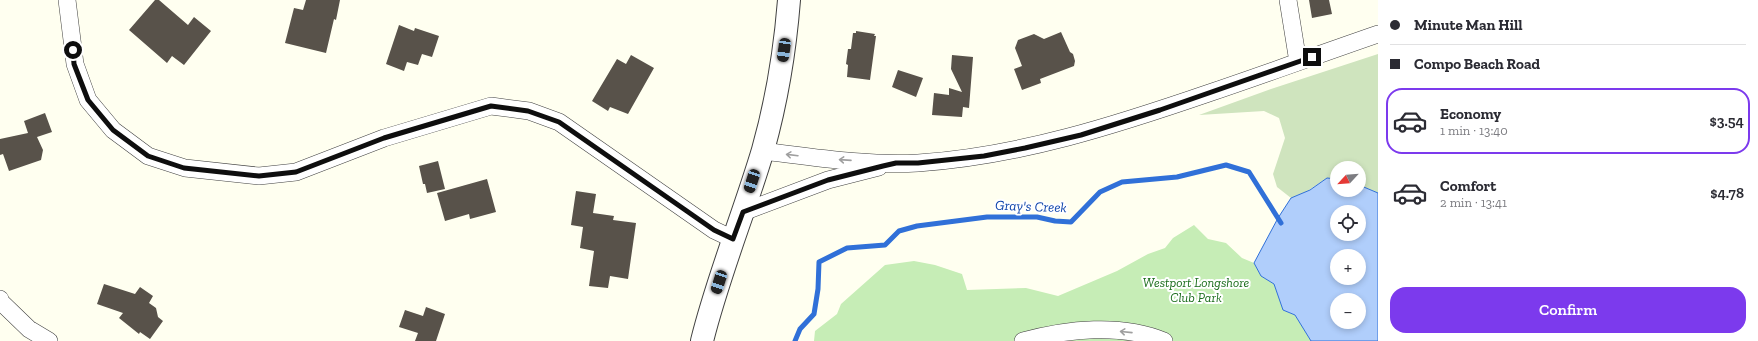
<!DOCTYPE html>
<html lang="en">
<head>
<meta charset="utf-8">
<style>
	:root { --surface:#fff; --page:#f7f7f7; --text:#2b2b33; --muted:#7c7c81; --line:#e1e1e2; --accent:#7c3aed }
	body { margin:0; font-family:"Zilla Slab",serif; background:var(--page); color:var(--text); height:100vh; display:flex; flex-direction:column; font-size:15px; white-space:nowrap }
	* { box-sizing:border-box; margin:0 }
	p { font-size:13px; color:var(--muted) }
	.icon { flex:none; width:22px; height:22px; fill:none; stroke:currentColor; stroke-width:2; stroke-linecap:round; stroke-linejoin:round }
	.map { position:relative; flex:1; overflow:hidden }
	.panel { display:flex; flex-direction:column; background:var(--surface); width:380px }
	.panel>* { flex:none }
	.top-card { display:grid; align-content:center; height:88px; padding:0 12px; background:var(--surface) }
	.needle { width:26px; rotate:244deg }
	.buttons { position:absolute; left:1330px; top:161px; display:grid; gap:8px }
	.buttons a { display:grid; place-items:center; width:36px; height:36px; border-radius:50%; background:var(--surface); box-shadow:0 2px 6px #0003; font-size:20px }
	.end { position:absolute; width:18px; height:18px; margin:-9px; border:5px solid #0e0e0e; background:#fff; box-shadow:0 0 0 2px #fff }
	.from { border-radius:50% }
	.car { position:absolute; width:12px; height:24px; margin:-12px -6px; border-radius:5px; box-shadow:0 0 3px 1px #0007; background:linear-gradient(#222 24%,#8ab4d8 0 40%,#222 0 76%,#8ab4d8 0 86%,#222 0) }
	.top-card b { display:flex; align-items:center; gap:14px; height:38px; font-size:15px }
	.top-card b+b { border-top:1px solid var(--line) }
	.top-card i { width:10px; height:10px; background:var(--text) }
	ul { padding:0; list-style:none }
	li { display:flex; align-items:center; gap:12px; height:66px; margin:0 8px 6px; padding:0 4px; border:2px solid transparent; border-radius:16px }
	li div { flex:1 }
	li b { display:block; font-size:15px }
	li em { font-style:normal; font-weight:600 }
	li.active { border-color:var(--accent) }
	li>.icon { width:36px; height:36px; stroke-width:1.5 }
	.cta { display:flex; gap:8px; margin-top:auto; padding:8px 12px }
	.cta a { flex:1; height:46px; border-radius:16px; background:var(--accent); color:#fff; font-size:16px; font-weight:600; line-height:46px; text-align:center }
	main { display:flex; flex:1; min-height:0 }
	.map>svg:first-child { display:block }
	.green { fill:#c6edb6 }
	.cemetery { fill:#cfe4be }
	.water { fill:#b0cefb; stroke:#3070d8; fill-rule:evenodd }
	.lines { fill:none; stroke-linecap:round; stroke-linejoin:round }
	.stream { stroke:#3070d8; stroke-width:5 }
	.building { fill:#58524a }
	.minor-casing { stroke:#414141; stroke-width:18 }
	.tertiary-casing { stroke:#414141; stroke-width:24 }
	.minor { stroke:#fff; stroke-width:17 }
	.tertiary { stroke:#fff; stroke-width:22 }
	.oneway { stroke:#9f9f9f }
	.route { stroke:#0e0e0e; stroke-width:5 }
	.labels { text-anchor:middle; stroke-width:4; stroke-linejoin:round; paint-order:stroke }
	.park-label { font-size:13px; font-style:italic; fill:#196c1a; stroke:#fff }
	.water-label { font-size:14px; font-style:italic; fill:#0d43ab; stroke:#fff }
</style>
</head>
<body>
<main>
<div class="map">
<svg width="1378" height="341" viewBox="0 0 1378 341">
	<rect width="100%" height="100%" fill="#fffff0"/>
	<path class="green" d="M1194,225L1208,239L1226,243L1242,258L1254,263L1261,276L1274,284L1283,310L1295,315L1311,341H814L815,331L837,314L841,304L885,265L914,261L935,265L962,274L967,290L1026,288L1058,296L1117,271L1148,254L1165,248L1173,238Z"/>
	<path class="cemetery" d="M1378,54V193L1359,185V168H1337V179L1327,178L1306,192L1291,198L1277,187L1273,174L1285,138L1279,118L1264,111L1199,115L1271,89Z"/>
	<path class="water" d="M1327,178L1337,179V190H1359V185L1378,193V341H1311L1295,315L1283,310L1274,284L1261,276L1254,263L1278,218L1291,198L1310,190ZM1337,212H1359V234H1337ZM1337,256H1359V278H1337ZM1337,300H1359V322H1337Z"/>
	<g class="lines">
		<path class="stream" d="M795,341L800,329L814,314L818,289L819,262L847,248L885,245L899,231L917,226L987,217H1037L1055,221L1071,222L1100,192L1122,182L1177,177L1226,165L1249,172L1281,223"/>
	</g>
	<path class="building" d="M155,0H159L188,25L194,17L211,31L184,65L172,56L167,63L129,30Z
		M306,0H340L336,20L334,19L326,53L285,43L294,8L303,10Z
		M1309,0H1329L1332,14L1312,18Z
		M399,25L414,31L415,28L439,36L432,57L422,54L418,65L407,62L404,71L386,64Z
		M856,31L875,34L874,36H876L870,80L847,77L848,65L846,64L848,49H851L853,33H856Z
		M1061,32L1070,52L1073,54L1075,61L1074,66L1040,79L1041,83L1022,90L1014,69L1022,66L1015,48L1018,40L1034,34L1044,39Z
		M631,55L654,68L628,114L610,107L608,111L592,101L617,59L626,64Z
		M952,55L973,57L969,108L963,107L962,117L932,115L934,93L949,95V88L962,92L951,69Z
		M898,70L923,78L916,97L892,87Z
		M45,113L52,132L37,137L43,150L41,160L9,171L3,154L0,155V139L28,133L24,121Z
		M438,161L445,189L427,193L425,184H423L419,166Z
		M487,179L496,212L470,219L469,214L445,221L437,193Z
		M576,191L596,194L593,213L614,216L613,220L636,223L628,279L610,276L608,288L589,286L594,251L580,248L583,227L571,225Z
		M104,284L135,294L140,287L153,296L149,303L156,308L158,317L163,321L150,339L140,332L139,334L119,318L123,313L97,304Z
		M426,307L445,314L436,341H415L418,333L399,327L405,310L423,316Z"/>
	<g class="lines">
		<g class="minor-casing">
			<path id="minor" d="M67,0L75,64L88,100L113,130L148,156L185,168L259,176L296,172L384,138L491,106L529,111L559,122L714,230L733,239
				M1288,0L1298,62
				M762,151C812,157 868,166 918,163C1020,156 1116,125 1212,92C1268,73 1323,53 1378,34
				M743,212L828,180L879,167
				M0,299L1,302L29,329L49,341
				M1023,341C1067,329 1121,323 1164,341"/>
		</g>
		<g class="tertiary-casing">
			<path id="tertiary" d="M702,341C718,276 744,214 763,150C777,100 785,51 789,0"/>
		</g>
		<use href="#minor" class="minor"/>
		<use href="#tertiary" class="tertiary"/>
	</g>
	<defs><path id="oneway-shaft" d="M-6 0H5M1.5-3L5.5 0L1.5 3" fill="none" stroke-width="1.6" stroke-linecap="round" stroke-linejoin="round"/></defs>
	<g class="oneway">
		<use href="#oneway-shaft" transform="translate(792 155) rotate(-173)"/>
		<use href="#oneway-shaft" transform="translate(845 160) rotate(-176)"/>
		<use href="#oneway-shaft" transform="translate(1126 332) rotate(-174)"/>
	</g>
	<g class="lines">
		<path class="route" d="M73,50L74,64L88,100L113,130L148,156L184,168L259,176L296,172L384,138L491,106L528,111L559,122L714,230L733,239L743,212L828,180L883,166L896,163H918L984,156L1025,148L1081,135L1160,110L1312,57"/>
	</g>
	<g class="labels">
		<g class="park-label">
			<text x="1196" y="287">Westport Longshore<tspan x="1196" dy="15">Club Park</tspan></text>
		</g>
		<g class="water-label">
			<text transform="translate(1031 206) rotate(2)" y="5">Gray's Creek</text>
		</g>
	</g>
</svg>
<div class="buttons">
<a><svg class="needle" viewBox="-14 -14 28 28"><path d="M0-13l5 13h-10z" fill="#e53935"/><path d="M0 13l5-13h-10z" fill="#7c7c81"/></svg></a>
<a><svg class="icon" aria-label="locate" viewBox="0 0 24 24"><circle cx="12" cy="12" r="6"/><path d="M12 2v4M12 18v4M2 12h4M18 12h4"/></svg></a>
<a>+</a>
<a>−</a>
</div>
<i class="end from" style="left:73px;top:50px"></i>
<i class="end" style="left:1312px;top:57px"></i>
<i class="car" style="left:784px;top:50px;rotate:188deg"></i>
<i class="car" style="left:752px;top:181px;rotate:198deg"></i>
<i class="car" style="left:719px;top:282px;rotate:198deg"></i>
</div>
<section class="panel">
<div class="top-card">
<b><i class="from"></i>Minute Man Hill</b>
<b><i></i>Compo Beach Road</b>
</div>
<ul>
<li class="active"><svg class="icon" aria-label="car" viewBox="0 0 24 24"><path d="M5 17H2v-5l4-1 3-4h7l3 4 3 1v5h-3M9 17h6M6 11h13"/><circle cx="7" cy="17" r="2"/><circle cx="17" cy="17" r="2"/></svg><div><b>Economy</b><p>1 min · 13:40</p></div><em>$3.54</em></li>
<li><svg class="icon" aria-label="car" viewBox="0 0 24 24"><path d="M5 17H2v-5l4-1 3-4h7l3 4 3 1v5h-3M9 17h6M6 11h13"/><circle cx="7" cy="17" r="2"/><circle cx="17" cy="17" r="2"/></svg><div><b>Comfort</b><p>2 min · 13:41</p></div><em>$4.78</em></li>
</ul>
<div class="cta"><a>Confirm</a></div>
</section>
</main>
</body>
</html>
